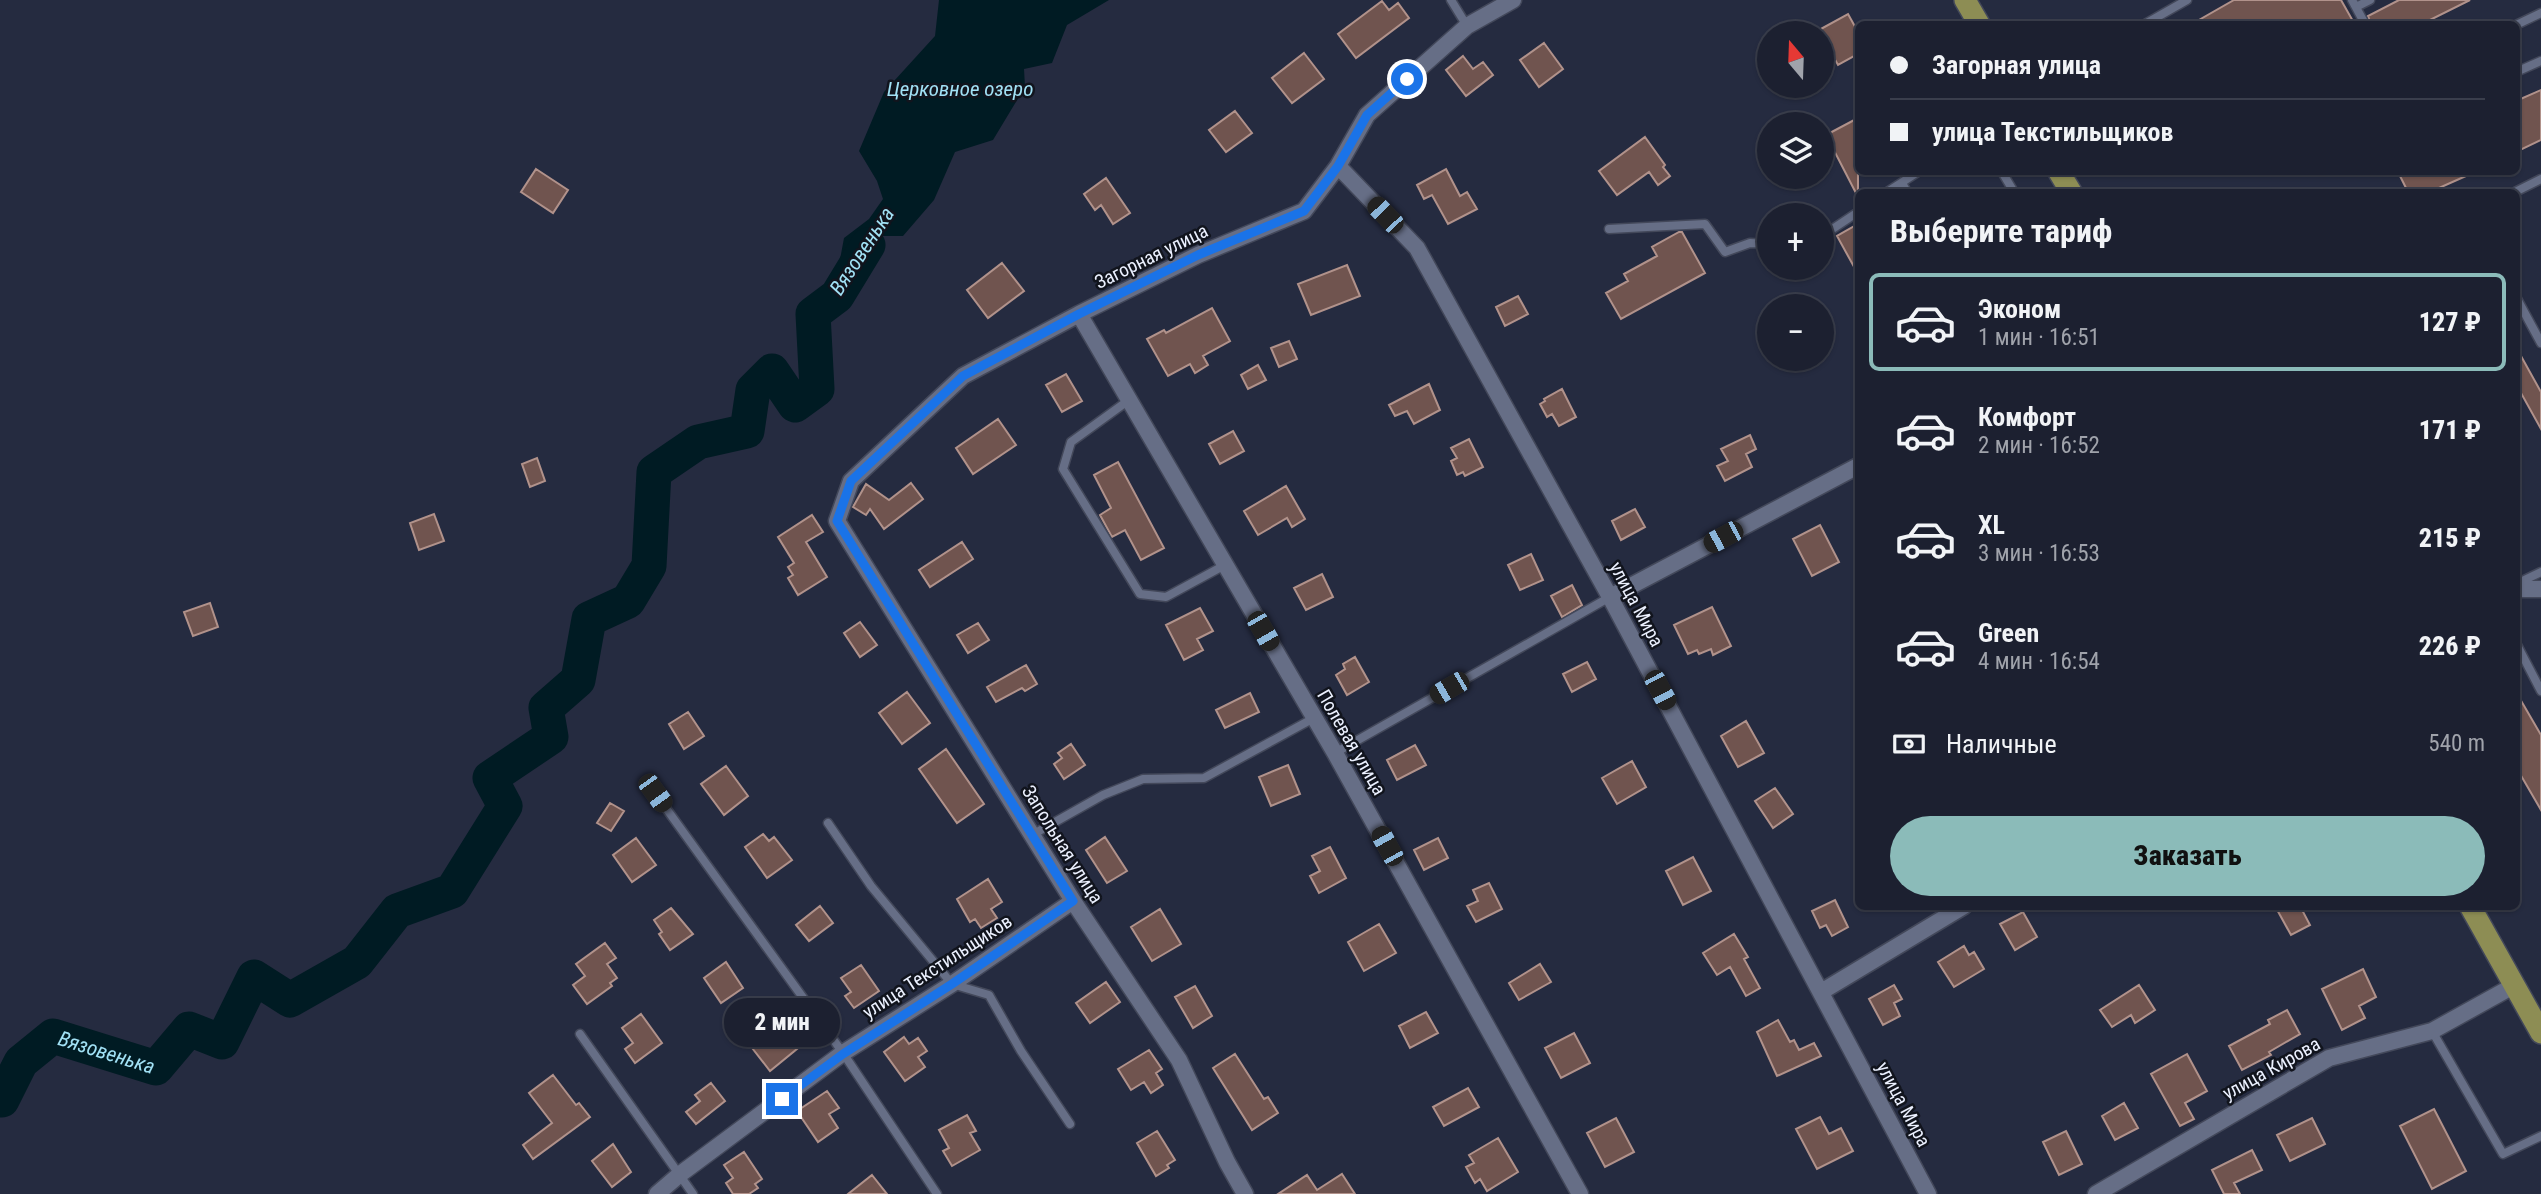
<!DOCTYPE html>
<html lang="ru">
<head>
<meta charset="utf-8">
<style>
	:root { --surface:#1c2030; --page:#252838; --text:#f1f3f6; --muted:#a0a3ab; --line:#3a3e4c; --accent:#8bbbb9 }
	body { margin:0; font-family:"Roboto Condensed",sans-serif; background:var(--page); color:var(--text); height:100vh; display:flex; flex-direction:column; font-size:26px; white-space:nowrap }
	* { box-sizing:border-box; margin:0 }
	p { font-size:23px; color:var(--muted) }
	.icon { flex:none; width:38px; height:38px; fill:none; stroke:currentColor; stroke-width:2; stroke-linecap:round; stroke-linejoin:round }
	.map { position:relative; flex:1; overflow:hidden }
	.side { position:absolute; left:1855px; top:189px; width:665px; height:721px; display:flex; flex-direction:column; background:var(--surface); border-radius:10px; box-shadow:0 2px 5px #0004,0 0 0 2px var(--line) }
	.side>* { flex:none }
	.guide { position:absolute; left:1855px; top:21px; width:665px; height:154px; border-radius:10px; box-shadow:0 2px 5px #0004,0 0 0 2px var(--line); display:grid; align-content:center; height:154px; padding:0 35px; background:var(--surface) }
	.needle { width:46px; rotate:341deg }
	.fabs { position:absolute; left:1757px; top:21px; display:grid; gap:14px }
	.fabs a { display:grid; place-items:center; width:77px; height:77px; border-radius:50%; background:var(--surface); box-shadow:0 2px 5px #0004,0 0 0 2px var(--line); font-size:35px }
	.end { position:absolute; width:32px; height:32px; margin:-16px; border:9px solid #1a73e8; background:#fff; box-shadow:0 0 0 4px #fff }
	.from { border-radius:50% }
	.bubble { position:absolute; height:49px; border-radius:24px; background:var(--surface); box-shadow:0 2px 5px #0004,0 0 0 2px var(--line); font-size:23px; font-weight:800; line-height:49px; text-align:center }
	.car { position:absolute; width:21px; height:42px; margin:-21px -10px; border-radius:9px; box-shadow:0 0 5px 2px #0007; background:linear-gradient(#222 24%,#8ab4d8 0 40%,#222 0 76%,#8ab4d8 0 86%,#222 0) }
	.guide b { display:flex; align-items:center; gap:24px; height:66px; font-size:26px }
	.guide b+b { border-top:2px solid var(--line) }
	.guide i { width:18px; height:18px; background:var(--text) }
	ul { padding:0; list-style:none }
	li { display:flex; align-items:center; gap:21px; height:98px; margin:0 14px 10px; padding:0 21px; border:4px solid transparent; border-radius:10px }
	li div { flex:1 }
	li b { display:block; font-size:26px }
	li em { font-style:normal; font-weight:800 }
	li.active { border-color:var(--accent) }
	li>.icon { width:63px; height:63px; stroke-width:1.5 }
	h2 { padding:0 35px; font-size:32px; line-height:84px }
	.pay { display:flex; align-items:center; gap:18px; height:77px; padding:0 35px; font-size:26px }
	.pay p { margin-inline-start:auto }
	.cta { display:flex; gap:14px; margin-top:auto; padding:14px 35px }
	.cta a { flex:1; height:80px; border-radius:42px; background:var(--accent); color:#111; font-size:28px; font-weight:800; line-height:80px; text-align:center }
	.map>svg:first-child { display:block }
	.water { fill:#001b23 }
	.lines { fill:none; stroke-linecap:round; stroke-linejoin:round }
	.stream { stroke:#001b23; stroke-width:6 }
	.river { stroke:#001b23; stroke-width:35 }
	.building { fill:#70544f; stroke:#b1928b; stroke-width:2 }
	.service-casing { stroke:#43485a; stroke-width:11 }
	.minor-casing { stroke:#43485a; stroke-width:19 }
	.primary-casing { stroke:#43485a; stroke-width:24 }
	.service { stroke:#666e86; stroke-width:8 }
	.minor { stroke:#666e86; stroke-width:16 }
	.primary { stroke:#8d8d54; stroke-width:21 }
	.route { stroke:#1a73e8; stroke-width:9 }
	.labels { text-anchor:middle; stroke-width:5; stroke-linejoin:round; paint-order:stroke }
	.street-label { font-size:19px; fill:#ecf1ff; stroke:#11141d }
	.water-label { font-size:21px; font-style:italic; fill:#a1e1f5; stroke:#11141d }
</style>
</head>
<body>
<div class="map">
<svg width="2541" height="1194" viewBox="0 0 2541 1194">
	<rect width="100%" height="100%" fill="#252b40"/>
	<path class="water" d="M939,0H1109L1067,25L1052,63L1024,69L1025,87L993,140L955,152L934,200L903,236H882L849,290L836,281L844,238L869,219L883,199L877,181L859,151L884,92L935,36Z"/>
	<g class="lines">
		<path class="stream" d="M0,1107L2,1100"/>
		<path class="river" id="s1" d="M0,1099L2,1100L21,1062L53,1036L156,1068L189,1029L222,1042L254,977L290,1000L357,962L397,911L452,891L505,806L490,778L551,737L546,708L578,680L589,619L628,601L649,566L654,472L698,442L747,431L753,390L772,371L795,405L817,389L813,314L837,296L868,245"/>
	</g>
	<path class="building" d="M2234,0H2341L2354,23L2356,22L2358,24H2192Z
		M2399,0H2470L2422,24H2371L2368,16Z
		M1382,1L1389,10L1398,3L1409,18L1356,58L1338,34Z
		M1848,14L1858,32V54L1838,65L1819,30Z
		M1544,43L1563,69L1539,87L1520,60Z
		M1304,53L1324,79L1292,103L1272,78Z
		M1463,56L1473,69L1483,62L1493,75L1466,96L1446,70Z
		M2541,90V140L2516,152V101Z
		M1235,111L1252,133L1226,152L1209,130Z
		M1858,118V197L1826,135Z
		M1645,137L1665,165L1663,167L1670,176L1658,185L1649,172L1617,195L1599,171Z
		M536,169L568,190L553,213L521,192Z
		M1446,169L1460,196L1467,192L1477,209L1448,224L1432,195L1424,199L1417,185Z
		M2398,172H2475L2430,192H2408Z
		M1106,178L1130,213L1113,224L1101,205L1095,210L1084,194Z
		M1858,224V274L1837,236Z
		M1679,232H1682L1705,273L1621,319L1606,293L1628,281L1624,274L1657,256L1652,247Z
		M1002,263L1024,291L988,318L967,290Z
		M1347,265L1360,296L1311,315L1298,284Z
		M1518,296L1528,314L1505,326L1496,307Z
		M1212,308L1230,341L1203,356L1208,365L1195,373L1190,364L1168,376L1147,339L1164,330L1166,333Z
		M1289,341L1297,359L1279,367L1271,348Z
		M2516,347L2541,392V429L2516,384Z
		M1258,365L1266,380L1248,389L1241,375Z
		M1066,374L1082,401L1062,412L1046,385Z
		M1429,384L1440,410L1414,424L1407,411L1395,416L1389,405Z
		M1562,389L1576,417L1559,426L1552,414L1547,417L1540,404L1545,401L1544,399Z
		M998,419L1016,445L973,474L956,448Z
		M1233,431L1244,451L1220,464L1209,444Z
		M1750,435L1756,449L1746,454L1752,467L1725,481L1717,466L1728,461L1721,449Z
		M1469,439L1483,467L1465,476L1463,472L1457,475L1451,461L1457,458L1451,448Z
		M537,458L545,481L530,487L522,464Z
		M1118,462L1164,548L1141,560L1125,530L1112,537L1100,515L1111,508L1094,475Z
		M911,483L923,499L884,529L870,509L866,515L853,507L866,484L889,500Z
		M1286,486L1305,519L1292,527L1287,518L1258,535L1244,511Z
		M1635,509L1645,527L1621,540L1612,521Z
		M434,514L444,541L419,550L410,523Z
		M812,515L823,532L806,542L827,577L798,595L788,578L793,575L788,567L794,563L778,537Z
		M1820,525L1839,562L1812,576L1793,539Z
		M962,542L973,559L930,587L919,570Z
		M1531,554L1543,580L1520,590L1508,565Z
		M1322,574L1333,597L1306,610L1294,588Z
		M1572,585L1582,605L1562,617L1551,596Z
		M210,603L218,627L193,636L184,612Z
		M1712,607L1731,646L1713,655L1711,649L1699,654L1697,650L1688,654L1674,625Z
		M1200,608L1213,631L1197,639L1203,650L1184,660L1166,625Z
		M860,622L877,645L860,657L844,633Z
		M978,623L989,640L968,653L957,635Z
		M1355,657L1369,682L1347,695L1336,675L1345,669L1343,664Z
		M1587,662L1596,679L1572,692L1563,674Z
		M1026,665L1037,684L1025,691L1022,688L996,702L987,687Z
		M907,692L930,723L902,744L879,713Z
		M2516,692L2541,735V810L2516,767Z
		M1250,693L1259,712L1225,728L1216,710Z
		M688,712L704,736L684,749L669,724Z
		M1746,721L1764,753L1738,767L1721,736Z
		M1071,744L1085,765L1064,779L1054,764L1062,758L1058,753Z
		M1415,745L1426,765L1397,780L1387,760Z
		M946,749L984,804L957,823L919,769Z
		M1632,761L1646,787L1617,804L1602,778Z
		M1288,765L1300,794L1271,806L1259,777Z
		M726,766L748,796L724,815L701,784Z
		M1775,788L1793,814L1773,828L1755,801Z
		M610,803L624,811L611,831L597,823Z
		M763,834L769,841L774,837L792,860L767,878L745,847Z
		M1105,837L1127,871L1107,883L1086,850Z
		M636,838L656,865L632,882L613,855Z
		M1438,838L1448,858L1424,870L1414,850Z
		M1330,847L1346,878L1319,893L1310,876L1320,871L1312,856Z
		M1693,857L1711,891L1683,905L1666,871Z
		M988,879L1002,902L991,909L997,918L981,928L975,919L970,922L957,899Z
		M1489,883L1502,909L1476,922L1467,906L1478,901L1473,890Z
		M1835,900L1848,927L1832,936L1826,925L1820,928L1812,911Z
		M820,906L833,923L809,941L796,925Z
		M2275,906H2300L2310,925L2291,935Z
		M671,908L693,934L670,950L659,934L662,932L654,920Z
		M1160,909L1181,944L1152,961L1131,927Z
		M2023,912L2037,937L2015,950L2000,924Z
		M1379,924L1396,953L1364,971L1348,942Z
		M1734,934L1748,957L1744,959L1760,988L1746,996L1730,967L1717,975L1703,953Z
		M605,943L616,958L607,964L617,978L610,983L612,986L587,1004L573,985L585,976L576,964Z
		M1964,946L1969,955L1974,952L1984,969L1954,987L1938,962Z
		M726,962L743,988L721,1003L704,978Z
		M1540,964L1551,982L1519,1000L1509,983Z
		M861,965L879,991L854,1008L845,996L851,992L841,978Z
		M2363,969L2376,997L2359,1006L2365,1018L2342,1030L2322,989Z
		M1106,982L1120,1002L1090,1023L1076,1003Z
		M1894,985L1902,999L1894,1003L1900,1016L1883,1025L1869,999Z
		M2139,985L2155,1010L2135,1023L2131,1015L2112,1027L2100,1010Z
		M1195,986L1212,1016L1193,1028L1175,997Z
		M2287,1010L2300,1034L2269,1052L2271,1055L2242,1070L2229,1046L2270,1024L2268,1020Z
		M1426,1012L1438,1033L1410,1048L1399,1026Z
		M641,1014L662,1043L635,1063L625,1049L633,1043L622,1028Z
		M782,1018L803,1044L770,1071L749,1044Z
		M1778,1020L1790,1042L1794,1040L1799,1050L1814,1043L1821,1056L1777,1076L1757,1032Z
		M1574,1033L1590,1063L1561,1078L1545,1048Z
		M904,1037L909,1044L918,1038L927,1051L918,1057L925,1067L905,1081L884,1052Z
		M1149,1050L1162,1069L1156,1073L1163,1085L1151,1093L1144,1082L1131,1090L1118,1069Z
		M1235,1054L1264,1099L1268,1097L1278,1113L1252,1130L1213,1068Z
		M2187,1054L2207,1091L2185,1103L2194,1119L2180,1126L2151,1074Z
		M553,1075L576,1105L579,1103L590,1117L533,1159L523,1145L552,1123L529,1093Z
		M711,1083L725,1101L696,1124L686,1112L700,1101L695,1095Z
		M1468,1088L1479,1107L1444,1126L1433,1107Z
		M827,1091L839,1108L829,1114L838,1128L818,1142L797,1111Z
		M2124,1103L2138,1128L2115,1140L2102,1116Z
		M2434,1109L2466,1171L2432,1189L2400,1126Z
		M967,1115L976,1131L970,1133L980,1150L952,1166L943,1151L949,1148L939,1130Z
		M1820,1117L1829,1134L1841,1128L1853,1151L1817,1169L1796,1129Z
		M1616,1118L1634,1152L1605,1167L1587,1133Z
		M2312,1118L2325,1144L2290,1161L2277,1135Z
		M1157,1131L1175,1160L1167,1165L1169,1168L1156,1176L1137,1143Z
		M2066,1131L2082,1164L2059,1175L2043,1142Z
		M1498,1138L1518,1172L1487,1191L1480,1179L1475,1183L1466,1167L1474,1163L1469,1155Z
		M613,1144L631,1172L612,1187L592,1161Z
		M2252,1150L2262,1170L2234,1183L2240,1194H2224L2212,1170Z
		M744,1152L762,1179L755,1184L758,1188L749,1194H733L726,1183L733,1178L724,1165Z
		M1342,1174L1355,1194H1278L1307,1175L1317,1190Z
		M872,1175L887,1194H848Z"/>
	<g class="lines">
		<g class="service-casing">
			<path id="service" d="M1451,0L1467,26
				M2352,0L2365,24
				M2356,7L2370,0
				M2145,24L2187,0
				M2516,25L2541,13
				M2516,72L2541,61
				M2002,172L2014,192
				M1902,183L1907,192
				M1887,192L1918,172
				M2515,192L2541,179
				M1609,229L1705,224L1725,252L1750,243L1769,244
				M1822,236L1858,212
				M2516,297L2541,343
				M1129,400L1071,442L1063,469L1140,594L1166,597L1225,565
				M2516,584L2541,572
				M2516,643L2541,691
				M1335,753L1610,597
				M655,793L843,1053L937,1194
				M828,823L871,886L952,984L989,995L1021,1051L1070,1124
				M1032,835L1103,795L1143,779L1204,778L1314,718
				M2432,1031L2503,1154L2541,1136
				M580,1034L693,1194"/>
		</g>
		<g class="minor-casing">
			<path id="minor" d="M1338,166L1417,248L1610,597L1928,1194
				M1079,314L1335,753L1580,1194
				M2516,589H2541
				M1610,597L1858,466
				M1821,992L1964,906
				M657,1194L679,1175L843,1053L952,984L1073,901
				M1245,1194L1227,1162L1179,1060L1073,901L837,521L851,481L963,376L1079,314L1198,255L1304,211L1338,166L1367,115L1467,26L1513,0
				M2096,1194L2329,1058L2432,1031L2515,985"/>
		</g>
		<g class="primary-casing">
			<path id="primary" d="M1965,0L1979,24
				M2059,172L2071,192
				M2470,906L2541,1033"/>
		</g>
		<use href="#service" class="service"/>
		<use href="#minor" class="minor"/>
		<use href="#primary" class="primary"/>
	</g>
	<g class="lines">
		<path class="route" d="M782,1099L843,1054L952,984L1073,901L837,521L851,481L963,376L1079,314L1198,255L1304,211L1338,166L1367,115L1407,79"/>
	</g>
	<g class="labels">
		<g class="street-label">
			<text transform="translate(1151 256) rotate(-26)" y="7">Загорная улица</text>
			<text transform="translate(1637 604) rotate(62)" y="7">улица Мира</text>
			<text transform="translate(1352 742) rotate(60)" y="7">Полевая улица</text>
			<text transform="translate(1063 844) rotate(58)" y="7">Запольная улица</text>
			<text transform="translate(937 966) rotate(-33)" y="7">улица Текстильщиков</text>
			<text transform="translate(2271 1068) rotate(-29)" y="7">улица Кирова</text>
			<text transform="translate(1904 1104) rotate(62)" y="7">улица Мира</text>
		</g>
		<g class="water-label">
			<text x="960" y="96">Церковное озеро</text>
			<text transform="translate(862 251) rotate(-57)" y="7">Вязовенька</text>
			<text dy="7" stroke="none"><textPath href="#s1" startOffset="142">Вязовенька</textPath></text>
		</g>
	</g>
</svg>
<div class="fabs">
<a><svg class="needle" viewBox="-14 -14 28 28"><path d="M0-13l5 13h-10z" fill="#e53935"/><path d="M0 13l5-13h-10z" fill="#a0a3ab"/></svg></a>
<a><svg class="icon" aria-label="layers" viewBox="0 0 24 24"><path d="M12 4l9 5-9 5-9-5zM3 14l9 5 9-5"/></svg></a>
<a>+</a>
<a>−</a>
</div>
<i class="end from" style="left:1407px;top:79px"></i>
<i class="end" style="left:782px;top:1099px"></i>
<div class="bubble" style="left:724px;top:998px;width:116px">2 мин</div>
<i class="car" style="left:1385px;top:215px;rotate:316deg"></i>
<i class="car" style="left:1723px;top:537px;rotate:242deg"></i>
<i class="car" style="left:1263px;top:631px;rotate:150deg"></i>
<i class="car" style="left:1449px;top:688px;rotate:240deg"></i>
<i class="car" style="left:1660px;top:690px;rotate:152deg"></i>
<i class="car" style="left:655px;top:793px;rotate:144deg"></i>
<i class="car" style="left:1387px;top:846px;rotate:331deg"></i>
<div class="guide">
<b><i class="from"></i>Загорная улица</b>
<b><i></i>улица Текстильщиков</b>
</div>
<section class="side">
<h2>Выберите тариф</h2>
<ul>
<li class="active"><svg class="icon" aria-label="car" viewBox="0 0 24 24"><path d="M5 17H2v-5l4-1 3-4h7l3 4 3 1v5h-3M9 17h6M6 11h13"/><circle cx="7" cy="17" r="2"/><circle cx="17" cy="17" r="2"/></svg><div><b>Эконом</b><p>1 мин · 16:51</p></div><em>127 ₽</em></li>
<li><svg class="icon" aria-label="car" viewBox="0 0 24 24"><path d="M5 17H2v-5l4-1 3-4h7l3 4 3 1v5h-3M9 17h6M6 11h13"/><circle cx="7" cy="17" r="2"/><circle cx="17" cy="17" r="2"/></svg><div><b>Комфорт</b><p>2 мин · 16:52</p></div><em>171 ₽</em></li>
<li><svg class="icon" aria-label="car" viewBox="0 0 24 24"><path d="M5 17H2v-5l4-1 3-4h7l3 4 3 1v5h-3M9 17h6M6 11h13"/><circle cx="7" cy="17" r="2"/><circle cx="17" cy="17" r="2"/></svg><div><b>XL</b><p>3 мин · 16:53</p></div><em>215 ₽</em></li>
<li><svg class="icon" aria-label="car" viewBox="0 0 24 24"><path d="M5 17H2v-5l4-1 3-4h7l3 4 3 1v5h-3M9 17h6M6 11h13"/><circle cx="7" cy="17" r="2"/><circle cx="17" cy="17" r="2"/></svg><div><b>Green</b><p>4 мин · 16:54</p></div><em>226 ₽</em></li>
</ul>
<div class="pay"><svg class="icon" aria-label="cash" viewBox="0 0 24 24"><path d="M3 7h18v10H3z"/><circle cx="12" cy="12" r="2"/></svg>Наличные<p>540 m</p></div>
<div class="cta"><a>Заказать</a></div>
</section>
</div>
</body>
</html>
